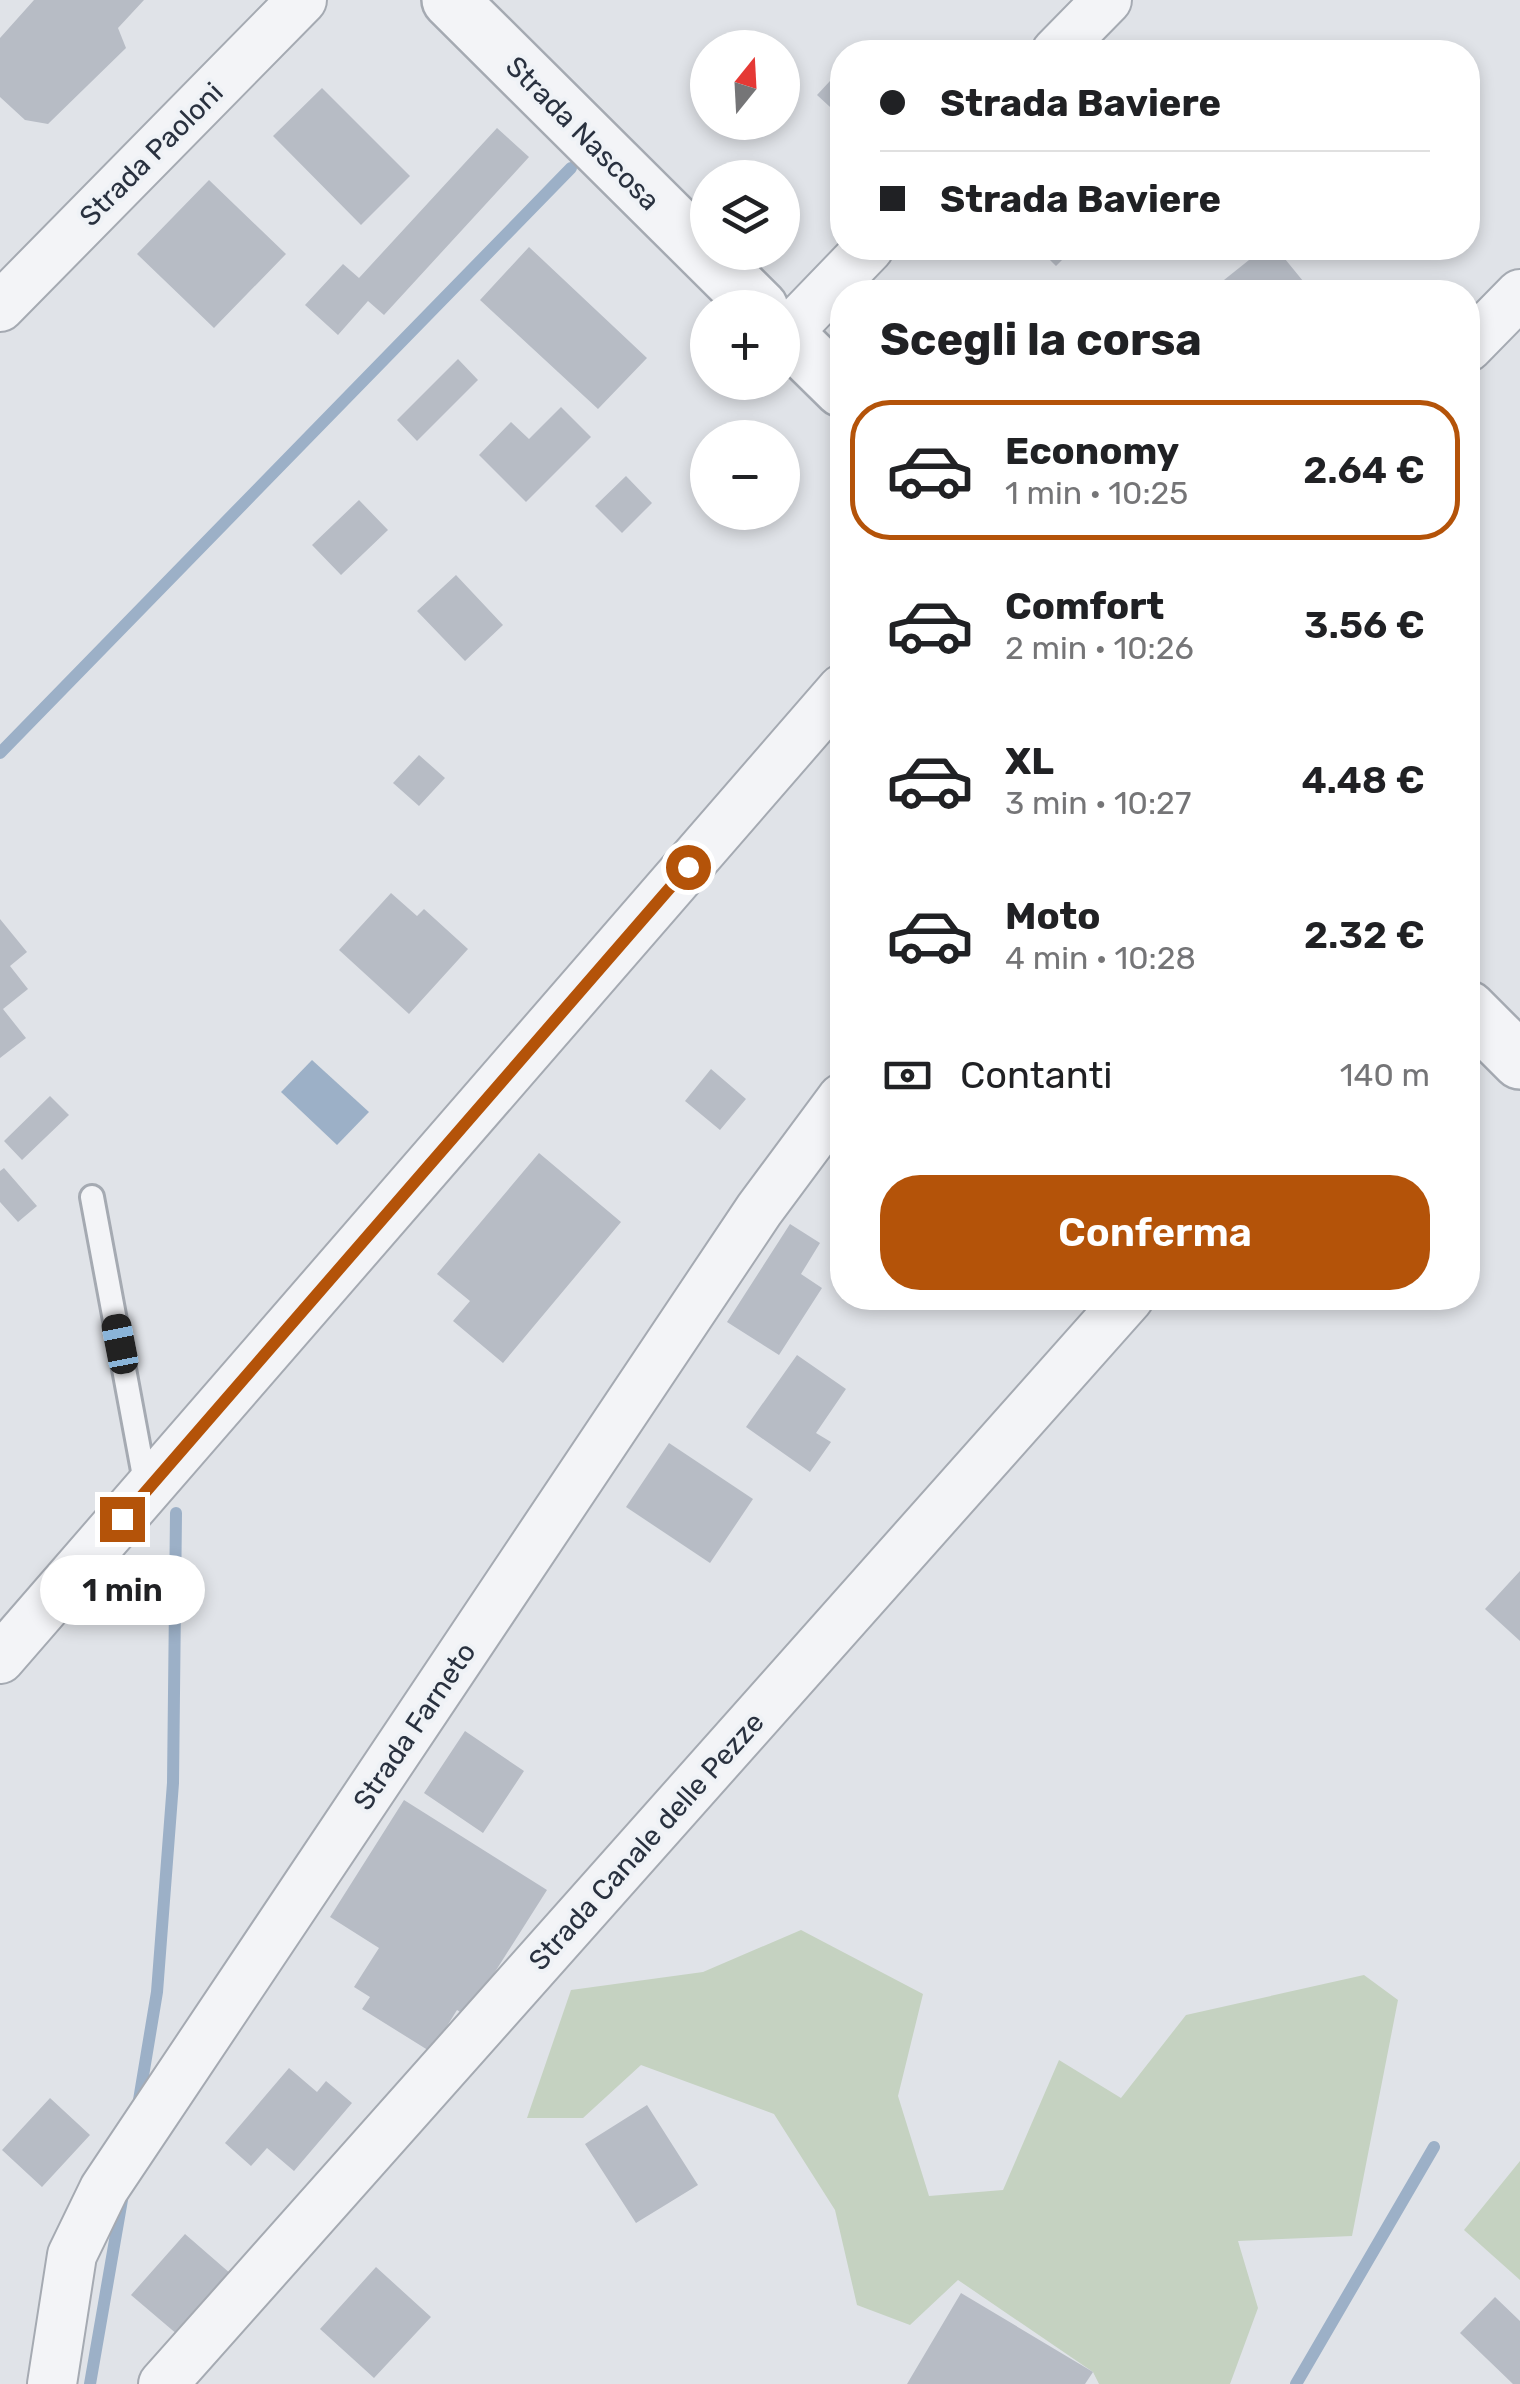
<!DOCTYPE html>
<html lang="it">
<head>
<meta charset="utf-8">
<style>
	:root { --surface:#fff; --page:#f2f2f2; --text:#202124; --muted:#757577; --line:#e0e0e0; --accent:#b45309 }
	body { margin:0; font-family:Rubik,sans-serif; background:var(--page); color:var(--text); height:100vh; display:flex; flex-direction:column; font-size:38px; white-space:nowrap }
	* { box-sizing:border-box; margin:0 }
	p { font-size:32px; color:var(--muted) }
	.icon { flex:none; width:55px; height:55px; fill:none; stroke:currentColor; stroke-width:2; stroke-linecap:round; stroke-linejoin:round }
	.map { position:relative; flex:1; overflow:hidden }
	.sheet { position:absolute; left:830px; top:280px; width:650px; height:1030px; display:flex; flex-direction:column; background:var(--surface); border-radius:40px; box-shadow:0 5px 15px #0003 }
	.sheet>* { flex:none }
	.banner { position:absolute; left:830px; top:40px; width:650px; height:220px; border-radius:40px; box-shadow:0 5px 15px #0003; display:grid; align-content:center; height:220px; padding:0 50px; background:var(--surface) }
	.needle { width:65px; rotate:18deg }
	.buttons { position:absolute; left:690px; top:30px; display:grid; gap:20px }
	.buttons a { display:grid; place-items:center; width:110px; height:110px; border-radius:50%; background:var(--surface); box-shadow:0 5px 15px #0003; font-size:50px }
	.end { position:absolute; width:45px; height:45px; margin:-22px; border:12px solid #b45309; background:#fff; box-shadow:0 0 0 5px #fff }
	.from { border-radius:50% }
	.bubble { position:absolute; height:70px; border-radius:35px; background:var(--surface); box-shadow:0 5px 15px #0003; font-size:32px; font-weight:600; line-height:70px; text-align:center }
	.car { position:absolute; width:30px; height:60px; margin:-30px -15px; border-radius:12px; box-shadow:0 0 8px 2px #0007; background:linear-gradient(#222 24%,#8ab4d8 0 40%,#222 0 76%,#8ab4d8 0 86%,#222 0) }
	.banner b { display:flex; align-items:center; gap:35px; height:95px; font-size:38px }
	.banner b+b { border-top:2px solid var(--line) }
	.banner i { width:25px; height:25px; background:var(--text) }
	ul { padding:0; list-style:none }
	li { display:flex; align-items:center; gap:30px; height:140px; margin:0 20px 15px; padding:0 30px; border:5px solid transparent; border-radius:40px }
	li div { flex:1 }
	li b { display:block; font-size:38px }
	li em { font-style:normal; font-weight:600 }
	li.selected { border-color:var(--accent) }
	li>.icon { width:90px; height:90px; stroke-width:1.5 }
	h2 { padding:0 50px; font-size:45px; line-height:120px }
	.pay { display:flex; align-items:center; gap:25px; height:110px; padding:0 50px; font-size:38px }
	.pay p { margin-inline-start:auto }
	.action { display:flex; gap:20px; margin-top:auto; padding:20px 50px }
	.action a { flex:1; height:115px; border-radius:40px; background:var(--accent); color:#fff; font-size:40px; font-weight:600; line-height:115px; text-align:center }
	.map>svg:first-child { display:block }
	.green { fill:#c5d2c1 }
	.water { fill:#9cb0c7 }
	.lines { fill:none; stroke-linecap:round; stroke-linejoin:round }
	.stream { stroke:#9cb0c7; stroke-width:12 }
	.building { fill:#b7bcc5 }
	.service-casing { stroke:#a5aab2; stroke-width:28 }
	.minor-casing { stroke:#a5aab2; stroke-width:52 }
	.tertiary-casing { stroke:#a5aab2; stroke-width:60 }
	.service { stroke:#f3f4f7; stroke-width:22 }
	.minor { stroke:#f3f4f7; stroke-width:48 }
	.tertiary { stroke:#f3f4f7; stroke-width:55 }
	.route { stroke:#b45309; stroke-width:12 }
	.labels { text-anchor:middle; stroke-width:8; stroke-linejoin:round; paint-order:stroke }
	.street-label { font-size:28px; fill:#29313f; stroke:#eff2f6 }
</style>
</head>
<body>
<div class="map">
<svg width="1520" height="2384" viewBox="0 0 1520 2384">
	<rect width="100%" height="100%" fill="#e0e3e8"/>
	<path class="green" d="M801,1930L923,1994L898,2096L929,2196L1003,2190L1059,2060L1121,2098L1186,2015L1364,1975L1398,2000L1352,2236L1238,2241L1258,2308L1230,2384H1099L1093,2372L958,2280L910,2325L857,2305L835,2210L774,2114L641,2065L583,2118H527L571,1990L703,1972Z
		M1520,2161V2280L1464,2230Z"/>
	<path class="water" d="M312,1060L369,1112L337,1145L281,1092Z"/>
	<g class="lines">
		<path class="stream" d="M0,753L571,168
			M138,2106L157,1992L173,1783L176,1513
			M90,2384L123,2194
			M1296,2384L1434,2147"/>
	</g>
	<path class="building" d="M34,0H144L118,28L126,48L48,124L25,120L0,97V38Z
		M842,68V118L817,95Z
		M322,88L410,176L361,225L273,136Z
		M497,128L529,157L384,315L368,301L338,335L305,305L343,264L359,278Z
		M209,180L286,254L214,328L137,254Z
		M529,247L647,358L598,409L480,300Z
		M1038,248H1074L1056,266Z
		M1264,248H1276L1312,292H1218L1214,288Z
		M458,359L478,380L417,441L397,420Z
		M561,407L591,437L526,502L479,455L511,422L529,439Z
		M626,476L652,503L622,533L595,506Z
		M359,500L388,530L341,575L312,545Z
		M456,575L503,625L465,661L417,611Z
		M419,755L445,778L419,806L393,783Z
		M391,893L417,916L424,909L468,949L409,1014L339,950Z
		M0,919L27,952L10,966L28,989L3,1009L26,1038L0,1058Z
		M711,1069L746,1099L720,1130L685,1101Z
		M50,1096L69,1115L22,1160L4,1141Z
		M539,1153L621,1222L503,1363L453,1321L470,1301L437,1274Z
		M4,1168L37,1206L18,1222L0,1202V1171Z
		M790,1224L820,1243L801,1274L822,1288L779,1355L727,1322Z
		M797,1355L846,1389L816,1433L831,1442L810,1472L746,1427Z
		M669,1443L753,1499L710,1563L626,1507Z
		M1520,1571V1641L1485,1609Z
		M465,1731L524,1771L483,1833L424,1793Z
		M404,1800L547,1890L467,2016L457,2010L431,2052L362,2009L370,1997L354,1987L379,1948L330,1917Z
		M289,2068L317,2092L326,2081L352,2103L294,2171L267,2148L251,2166L225,2143Z
		M50,2098L90,2135L42,2187L2,2150Z
		M647,2105L698,2185L636,2223L585,2144Z
		M185,2234L231,2274L178,2335L131,2295Z
		M376,2267L431,2317L374,2378L320,2329Z
		M961,2293L1093,2372L1085,2384H907Z
		M1495,2297L1520,2321V2384H1513L1460,2333Z"/>
	<g class="lines">
		<g class="service-casing">
			<path id="service" d="M92,1197L146,1487"/>
		</g>
		<g class="minor-casing">
			<path id="minor" d="M1056,52L1107,0
				M0,307L302,0
				M786,334L869,248
				M1468,347L1520,294
				M0,1659L842,689
				M52,2384L72,2255L104,2189L759,1210L842,1098
				M163,2384L1129,1298"/>
		</g>
		<g class="tertiary-casing">
			<path id="tertiary" d="M450,0L760,308
				M782,330L842,389
				M1468,1009L1520,1061"/>
		</g>
		<use href="#service" class="service"/>
		<use href="#minor" class="minor"/>
		<use href="#tertiary" class="tertiary"/>
	</g>
	<g class="lines">
		<path class="route" d="M122,1519L688,867"/>
	</g>
	<g class="labels">
		<g class="street-label">
			<text transform="translate(583 133) rotate(45)" y="10">Strada Nascosa</text>
			<text transform="translate(151 154) rotate(-45)" y="10">Strada Paoloni</text>
			<text transform="translate(414 1726) rotate(-56)" y="10">Strada Farneto</text>
			<text transform="translate(646 1841) rotate(-48)" y="10">Strada Canale delle Pezze</text>
		</g>
	</g>
</svg>
<div class="buttons">
<a><svg class="needle" viewBox="-14 -14 28 28"><path d="M0-13l5 13h-10z" fill="#e53935"/><path d="M0 13l5-13h-10z" fill="#757577"/></svg></a>
<a><svg class="icon" aria-label="layers" viewBox="0 0 24 24"><path d="M12 4l9 5-9 5-9-5zM3 14l9 5 9-5"/></svg></a>
<a>+</a>
<a>−</a>
</div>
<i class="end from" style="left:688px;top:867px"></i>
<i class="end" style="left:122px;top:1519px"></i>
<div class="bubble" style="left:40px;top:1555px;width:165px">1 min</div>
<i class="car" style="left:120px;top:1344px;rotate:349deg"></i>
<div class="banner">
<b><i class="from"></i>Strada Baviere</b>
<b><i></i>Strada Baviere</b>
</div>
<section class="sheet">
<h2>Scegli la corsa</h2>
<ul>
<li class="selected"><svg class="icon" aria-label="car" viewBox="0 0 24 24"><path d="M5 17H2v-5l4-1 3-4h7l3 4 3 1v5h-3M9 17h6M6 11h13"/><circle cx="7" cy="17" r="2"/><circle cx="17" cy="17" r="2"/></svg><div><b>Economy</b><p>1 min · 10:25</p></div><em>2.64 €</em></li>
<li><svg class="icon" aria-label="car" viewBox="0 0 24 24"><path d="M5 17H2v-5l4-1 3-4h7l3 4 3 1v5h-3M9 17h6M6 11h13"/><circle cx="7" cy="17" r="2"/><circle cx="17" cy="17" r="2"/></svg><div><b>Comfort</b><p>2 min · 10:26</p></div><em>3.56 €</em></li>
<li><svg class="icon" aria-label="car" viewBox="0 0 24 24"><path d="M5 17H2v-5l4-1 3-4h7l3 4 3 1v5h-3M9 17h6M6 11h13"/><circle cx="7" cy="17" r="2"/><circle cx="17" cy="17" r="2"/></svg><div><b>XL</b><p>3 min · 10:27</p></div><em>4.48 €</em></li>
<li><svg class="icon" aria-label="car" viewBox="0 0 24 24"><path d="M5 17H2v-5l4-1 3-4h7l3 4 3 1v5h-3M9 17h6M6 11h13"/><circle cx="7" cy="17" r="2"/><circle cx="17" cy="17" r="2"/></svg><div><b>Moto</b><p>4 min · 10:28</p></div><em>2.32 €</em></li>
</ul>
<div class="pay"><svg class="icon" aria-label="cash" viewBox="0 0 24 24"><path d="M3 7h18v10H3z"/><circle cx="12" cy="12" r="2"/></svg>Contanti<p>140 m</p></div>
<div class="action"><a>Conferma</a></div>
</section>
</div>
</body>
</html>
